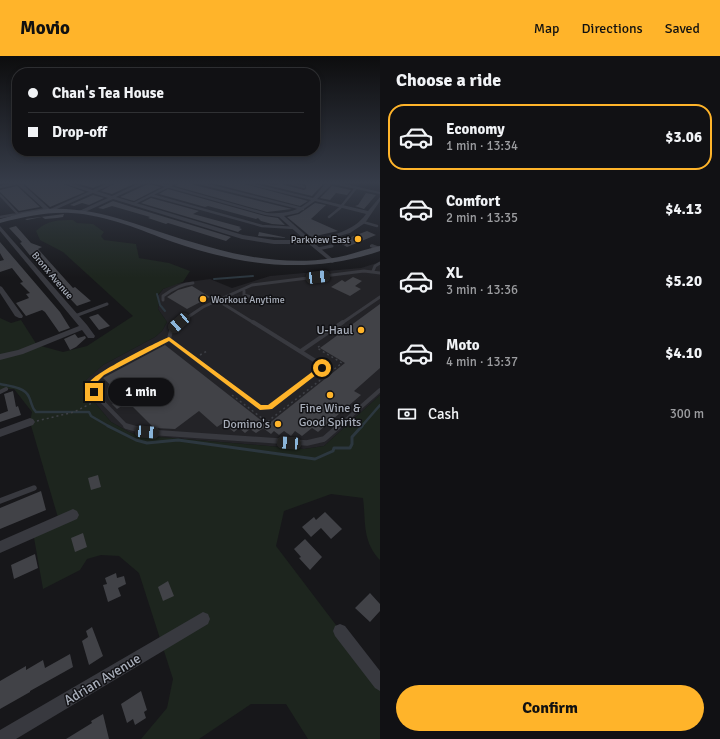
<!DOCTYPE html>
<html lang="en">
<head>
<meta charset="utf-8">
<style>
	:root { --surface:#111114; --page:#1a1a1d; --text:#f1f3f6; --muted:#9c9da0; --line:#303134; --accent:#ffb42a }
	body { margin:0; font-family:Signika,sans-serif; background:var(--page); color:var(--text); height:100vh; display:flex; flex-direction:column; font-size:15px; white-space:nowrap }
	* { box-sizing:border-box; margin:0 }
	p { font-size:13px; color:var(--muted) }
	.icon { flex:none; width:22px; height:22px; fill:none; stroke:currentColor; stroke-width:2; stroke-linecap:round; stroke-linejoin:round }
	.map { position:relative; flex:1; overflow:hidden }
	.details { display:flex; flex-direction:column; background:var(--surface); width:340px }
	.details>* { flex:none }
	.banner { position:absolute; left:12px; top:12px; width:308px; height:88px; border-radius:16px; box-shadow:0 2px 6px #0003,0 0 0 1px var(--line); display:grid; align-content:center; height:88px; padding:0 16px; background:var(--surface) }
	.end { position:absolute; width:18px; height:18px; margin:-9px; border:5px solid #ffb42a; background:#111; box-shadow:0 0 0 2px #111 }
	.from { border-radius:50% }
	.bubble { position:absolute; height:28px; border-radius:14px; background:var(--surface); box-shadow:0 2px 6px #0003,0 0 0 1px var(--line); font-size:13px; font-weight:700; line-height:28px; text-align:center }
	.car { position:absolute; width:12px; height:24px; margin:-12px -6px; border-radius:5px; box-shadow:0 0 3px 1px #0007; background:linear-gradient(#222 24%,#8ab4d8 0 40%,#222 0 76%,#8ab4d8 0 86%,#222 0) }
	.banner b { display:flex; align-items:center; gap:14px; height:38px; font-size:15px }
	.banner b+b { border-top:1px solid var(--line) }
	.banner i { width:10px; height:10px; background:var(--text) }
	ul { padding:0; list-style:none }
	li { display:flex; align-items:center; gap:12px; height:66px; margin:0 8px 6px; padding:0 8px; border:2px solid transparent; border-radius:16px }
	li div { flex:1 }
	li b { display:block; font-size:15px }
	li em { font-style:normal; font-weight:700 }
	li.selected { border-color:var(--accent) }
	li>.icon { width:36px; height:36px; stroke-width:1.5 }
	h2 { padding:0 16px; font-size:18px; line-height:48px }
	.pay { display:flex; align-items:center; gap:10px; height:44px; padding:0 16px; font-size:15px }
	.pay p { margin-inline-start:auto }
	.cta { display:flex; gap:8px; margin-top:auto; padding:8px 16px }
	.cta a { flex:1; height:46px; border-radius:24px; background:var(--accent); color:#111; font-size:16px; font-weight:700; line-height:46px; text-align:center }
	header { display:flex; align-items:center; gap:24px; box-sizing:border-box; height:56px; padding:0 20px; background:var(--accent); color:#111 }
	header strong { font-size:19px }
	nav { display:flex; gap:22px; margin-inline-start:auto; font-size:14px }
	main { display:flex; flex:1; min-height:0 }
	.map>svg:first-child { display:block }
	.built { fill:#232327 }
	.green { fill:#1d251e }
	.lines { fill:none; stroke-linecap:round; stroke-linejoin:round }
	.stream-far2 { stroke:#2c373f; stroke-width:2 }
	.stream-far1 { stroke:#2c373f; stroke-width:2.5 }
	.stream { stroke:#2c373f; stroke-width:3 }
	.building { fill:#414247 }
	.path { stroke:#3e4046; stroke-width:1.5; stroke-dasharray:2 3; stroke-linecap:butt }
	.lane-far3 { stroke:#38393f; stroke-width:2.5 }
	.lane-far2 { stroke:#38393f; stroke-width:3 }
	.lane-far1 { stroke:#38393f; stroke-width:4 }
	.lane { stroke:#38393f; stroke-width:5.5 }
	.street { fill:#38393f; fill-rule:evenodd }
	.secondary { fill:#46484f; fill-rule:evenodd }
	.route { fill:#ffb42a }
	.poi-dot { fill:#ffb42a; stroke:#121215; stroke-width:1.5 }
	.labels { text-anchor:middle; stroke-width:3; stroke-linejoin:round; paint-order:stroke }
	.far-poi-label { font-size:10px; fill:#a8aeba; stroke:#121215; text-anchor:end }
	.far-street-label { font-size:10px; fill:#a8aeba; stroke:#121215 }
	.poi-label { font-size:12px; fill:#a8aeba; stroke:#121215; text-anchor:end }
	.near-street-label { font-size:14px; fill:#a8aeba; stroke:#121215 }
</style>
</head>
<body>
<header>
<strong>Movio</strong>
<nav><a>Map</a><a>Directions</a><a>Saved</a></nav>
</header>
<main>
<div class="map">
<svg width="380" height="683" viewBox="0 0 380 683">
	<rect width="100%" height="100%" fill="#17171a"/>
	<path class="built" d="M380,206V339L324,390L304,393L160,381L145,382L129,376L111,366L96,348L86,342L82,328L90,320L103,309L155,281L162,275L167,266L158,253L159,246L157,241L163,233L174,228L210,223L232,232L270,220L361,212Z"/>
	<path class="green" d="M73,164L77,167L93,168L104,176L101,180L104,184L136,188L139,202L169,207L190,215L183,226L163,233L157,240L159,246L158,253L167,266L162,275L155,281L103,309L82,328L86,342L96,348L111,366L129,376L145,382L160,381L304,393L324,390L380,339V504C362,485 366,466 363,442L331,438L284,455L276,490L380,627V683H308L286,648H251L199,683H141L167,652L173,623L139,517L119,500L101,499L87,503L80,514L43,533L33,476L59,465L30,366L32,356L14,333H6L0,336V262L11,267L21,264L37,289L63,296L87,290L133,260L63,196L40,184L36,175C47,164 58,164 73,164Z"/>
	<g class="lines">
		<path class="stream-far2" d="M214,223L253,220
			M157,238L160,249L165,255"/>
		<path class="stream-far1" d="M0,328C9,330 25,331 29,341C32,347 31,351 36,356H89L91,360L110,371
			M361,371L380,349"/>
		<path class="stream" d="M108,370L136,384L147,387L178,384L315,403L333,395L334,392H350L352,388V381L362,370"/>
	</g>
	<path class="building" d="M27,126H58L85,136L50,151L23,127Z
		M73,126H106L93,132Z
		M117,126H138L112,138L101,135Z
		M180,126H192L194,129L292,153L267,156L175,130Z
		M208,126H237L308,145L300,150Z
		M255,126L276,129L282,126L284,129L304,134L306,133V129L297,126H325L312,140Z
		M148,128L161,131L134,145L120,141Z
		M17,130L40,151L19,155L0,136V134Z
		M332,130L351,134L347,139L336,137L330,144L320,142Z
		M168,133L265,160L278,162L285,169L272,168L261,165L258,162L256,163L208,150L205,151L159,138Z
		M366,137L376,139L364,153L355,150L358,149Z
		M93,139L104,142L89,149L82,147L74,150L70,149Z
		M151,142L199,155L193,158L241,171L239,172L242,173L238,176L141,147Z
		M113,145L132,151L231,181L226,185L168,167L166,168L148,162L150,161L112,150L103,153L98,152Z
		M315,147L326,149L311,163L338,175L311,181L287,161L299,158Z
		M64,158L63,161L57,162L45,163L42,161L27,164L25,163Z
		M16,170L31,187L42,191L38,193L73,232L75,231L91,245L77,250L32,202L20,187L22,186L9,172Z
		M367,175L376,179L347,191L338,186Z
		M259,176L288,182L258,180Z
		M0,186L60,256L70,272L59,276L45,256L42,254L26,260L16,247L29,242L26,238L30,237L20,227L23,226L12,212L0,216V205L4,204L0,197Z
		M353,221L362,225L355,230L361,233L350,240L331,231L342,224L345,226Z
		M192,230L210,241L187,253L167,241L178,234Z
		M380,248V312L354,335L361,339L318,376L312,372L302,380L295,375L291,380L284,375L279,379L274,375L271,378L263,372L265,371L256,377L250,373L245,377L239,372L234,376L223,367L217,371L199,355L175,373L154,372L128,346L117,353L112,348L123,341L103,322L165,289L267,369L345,307L320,292Z
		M98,258L110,270L99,274L89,261Z
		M75,278L78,282L85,280L86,282L76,291L70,294L64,283Z
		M13,335L16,351L18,350L21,359L0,366V358L8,355L4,338Z
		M98,419L101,431L91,434L88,422Z
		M41,435L46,454L0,473V452Z
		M325,456L342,473L331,483L321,472L311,481L302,471L314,461L316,464Z
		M83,477L87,491L75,496L71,482Z
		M305,483L322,501L310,514L299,502L301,501L294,493Z
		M35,498L38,512L14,523L11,509Z
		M116,517L117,522L124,520L126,528L118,532L121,540L108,546L103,529L107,528L105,522Z
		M168,525L174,540L163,545L158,531Z
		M370,537L380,548V555L370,566L355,552Z
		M92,571L103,600L89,609L82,585L88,581L86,575Z
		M70,598L73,611L30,635V636L0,653V625L26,610V614L43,604L45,612Z
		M141,635L147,654L144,656L146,662L135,669L133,663L127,667L121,648Z
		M103,658L109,683H66L92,667L91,665Z"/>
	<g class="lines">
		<path class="path" d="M200,299L207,295
			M232,339L267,366L342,307L317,292L321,289
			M37,365L74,356L94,346"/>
		<path class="lane-far3" d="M195,126L303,153
			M285,126L304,131
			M0,131L18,127
			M0,139L17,157
			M151,139L262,170L295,172
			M133,148L177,126
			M49,155L114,126
			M0,161L46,153
			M329,161L340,152L356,132
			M363,166L377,170"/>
		<path class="lane-far2" d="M318,193L332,190
			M373,215L375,210L380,207
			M244,235V239L258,243
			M163,244V240C172,233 181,228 193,227
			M217,244L254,267
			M75,260L107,248
			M179,267L203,251L252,229L364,215L380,217
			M342,267L380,241"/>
		<path class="lane-far1" d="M180,266L171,275L169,283L255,348L260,351L269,352L322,312V309L253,266
			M301,295L343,266
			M0,336L6,333
			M127,371L94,337C91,328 95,324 102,318L169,283
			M338,371L380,334"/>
		<path class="lane" d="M126,370L147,376L307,387L324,383L339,370
			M0,445L34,432"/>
		<path class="street" d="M15,126H20L51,154V156H47Z
			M59,126H67L112,140L142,126H148L116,141L243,179L274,184H305L279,161L265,159L148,126H156L267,157C284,158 297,156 311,144L238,126H247L313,142L327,126H337L380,136V138L332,128L317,143L368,155L380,141V145L365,167L350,177L314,187L334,204V206L332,207L309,188H274L242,183L113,143L83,157H79V155L108,142ZM315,145L366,158C353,176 332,179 311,184L284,160L298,157Z
			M0,170L87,269L95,280L94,282H88L82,274L23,298L0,304V298L18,294L79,270L0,175Z
			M372,188L380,191V195L370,191V189Z
			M0,230L2,231L23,260L22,262H19L15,260L0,237Z
			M30,362L33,363L35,366L33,369L0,381V373Z
			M73,453L77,455L79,459L77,463L0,497V485Z
			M203,556L208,558L210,563L208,568L16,683H0V674Z
			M340,568L345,570L380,615V635L375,632L335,580L333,575L335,570Z"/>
		<path class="secondary" d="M47,153C100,150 142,172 192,186C237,200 286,210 333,202C349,200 364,193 380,190V195C309,219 243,210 173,186C140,174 107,159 71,157C46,156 24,161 0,167V163L23,157Z"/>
	</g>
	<linearGradient id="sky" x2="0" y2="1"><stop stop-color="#0d0d0e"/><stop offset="0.57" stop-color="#363c49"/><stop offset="1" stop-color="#363c49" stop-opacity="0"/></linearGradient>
	<rect width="380" height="222" fill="url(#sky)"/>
	<path class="route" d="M169,281L261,349H268L320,310L325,312L272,353L260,354L169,285L104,319L96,327L97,338H92C90,334 88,331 90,326C94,317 157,286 169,281Z"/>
	<g class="poi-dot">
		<circle cx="358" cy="183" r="4"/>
		<circle cx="203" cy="243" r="4"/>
		<circle cx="361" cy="274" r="4"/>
		<circle cx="330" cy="339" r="4"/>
		<circle cx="278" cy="368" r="4"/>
	</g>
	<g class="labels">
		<g class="far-poi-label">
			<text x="350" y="187">Parkview East</text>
			<text x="211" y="247" text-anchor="start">Workout Anytime</text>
		</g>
		<g class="far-street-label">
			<text transform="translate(53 219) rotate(50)" y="4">Bronx Avenue</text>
		</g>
		<g class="poi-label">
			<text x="353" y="278">U-Haul</text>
			<text x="330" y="356" text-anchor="middle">Fine Wine &amp;<tspan x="330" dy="14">Good Spirits</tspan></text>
			<text x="270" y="372">Domino's</text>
		</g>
		<g class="near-street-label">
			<text transform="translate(102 623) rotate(-31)" y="5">Adrian Avenue</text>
		</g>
	</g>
</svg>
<i class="end from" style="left:322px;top:312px"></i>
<i class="end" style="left:94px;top:336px"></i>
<div class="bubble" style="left:108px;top:322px;width:66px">1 min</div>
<i class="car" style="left:318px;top:221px;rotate:83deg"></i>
<i class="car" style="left:179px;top:267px;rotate:229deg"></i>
<i class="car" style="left:147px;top:376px;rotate:95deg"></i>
<i class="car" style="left:289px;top:387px;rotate:274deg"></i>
<div class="banner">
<b><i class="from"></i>Chan's Tea House</b>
<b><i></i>Drop-off</b>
</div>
</div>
<section class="details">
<h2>Choose a ride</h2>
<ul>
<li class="selected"><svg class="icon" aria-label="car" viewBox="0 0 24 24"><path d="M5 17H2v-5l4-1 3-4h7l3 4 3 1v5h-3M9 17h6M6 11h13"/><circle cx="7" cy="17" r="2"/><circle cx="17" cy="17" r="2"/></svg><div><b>Economy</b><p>1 min · 13:34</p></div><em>$3.06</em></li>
<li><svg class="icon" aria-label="car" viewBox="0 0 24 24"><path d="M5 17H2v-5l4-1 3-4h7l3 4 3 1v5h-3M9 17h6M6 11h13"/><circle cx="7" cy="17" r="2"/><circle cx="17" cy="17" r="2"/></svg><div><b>Comfort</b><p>2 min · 13:35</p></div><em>$4.13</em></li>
<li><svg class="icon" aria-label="car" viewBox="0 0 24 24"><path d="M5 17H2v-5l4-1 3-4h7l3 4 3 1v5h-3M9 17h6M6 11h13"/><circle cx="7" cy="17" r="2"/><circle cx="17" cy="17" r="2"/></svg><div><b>XL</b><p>3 min · 13:36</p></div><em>$5.20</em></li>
<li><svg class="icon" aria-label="car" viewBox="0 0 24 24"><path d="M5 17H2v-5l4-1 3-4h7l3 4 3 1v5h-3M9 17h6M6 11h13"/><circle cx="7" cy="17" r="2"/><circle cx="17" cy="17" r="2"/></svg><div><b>Moto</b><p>4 min · 13:37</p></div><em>$4.10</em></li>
</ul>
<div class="pay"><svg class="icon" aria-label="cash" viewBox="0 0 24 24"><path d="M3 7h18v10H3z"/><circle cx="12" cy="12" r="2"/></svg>Cash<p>300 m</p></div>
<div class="cta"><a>Confirm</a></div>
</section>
</main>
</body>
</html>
